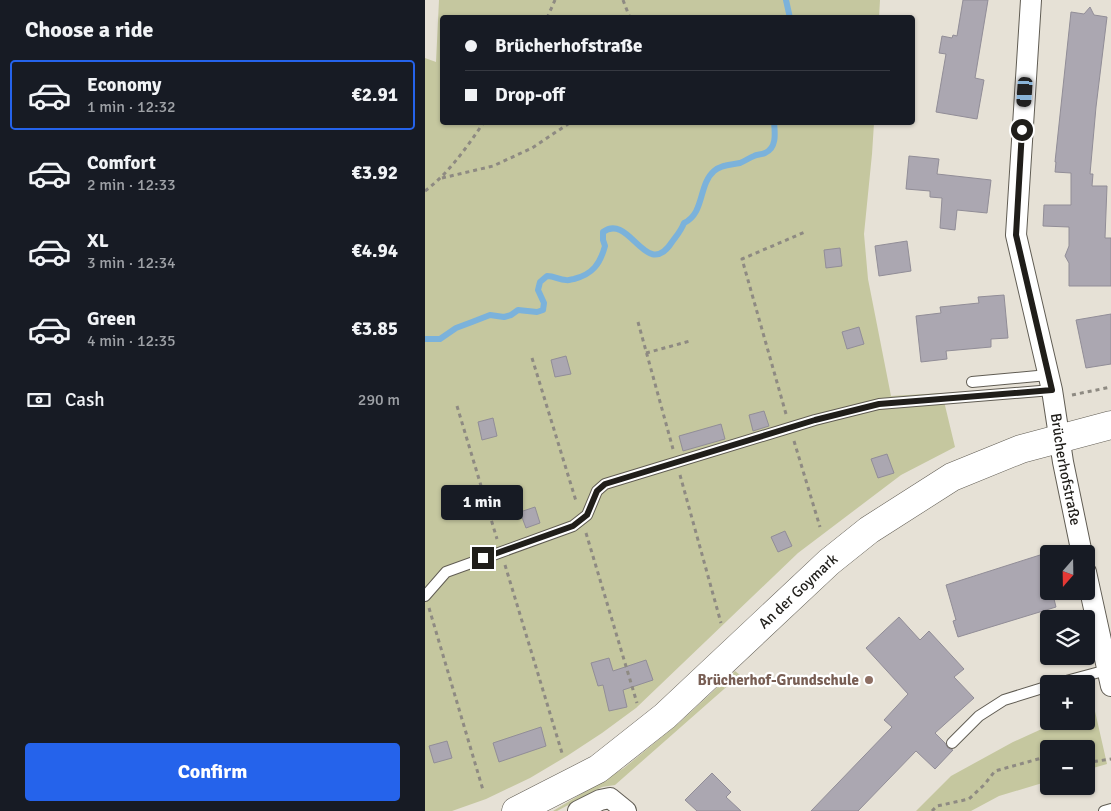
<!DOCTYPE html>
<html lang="en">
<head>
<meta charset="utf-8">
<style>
	:root { --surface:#171b24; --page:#20242c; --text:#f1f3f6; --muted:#9ea1a6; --line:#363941; --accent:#2563eb }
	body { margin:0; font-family:Signika,sans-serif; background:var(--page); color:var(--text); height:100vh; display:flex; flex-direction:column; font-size:19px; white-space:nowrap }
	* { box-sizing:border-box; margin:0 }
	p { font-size:16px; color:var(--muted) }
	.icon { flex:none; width:28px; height:28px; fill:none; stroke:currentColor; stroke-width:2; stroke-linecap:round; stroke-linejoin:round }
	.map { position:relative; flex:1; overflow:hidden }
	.drawer { display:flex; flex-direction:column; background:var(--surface); width:425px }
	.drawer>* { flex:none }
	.guide { position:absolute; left:15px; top:15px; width:475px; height:110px; border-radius:5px; box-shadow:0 1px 4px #0004; display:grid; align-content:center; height:110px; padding:0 25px; background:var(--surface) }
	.needle { width:32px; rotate:200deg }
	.fabs { position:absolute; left:615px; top:545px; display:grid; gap:10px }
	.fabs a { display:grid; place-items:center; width:55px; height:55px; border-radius:5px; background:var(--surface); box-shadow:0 1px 4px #0004; font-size:25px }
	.end { position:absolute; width:22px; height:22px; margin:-11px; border:6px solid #201e1a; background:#fff; box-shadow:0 0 0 2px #fff }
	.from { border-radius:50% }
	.bubble { position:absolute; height:35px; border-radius:5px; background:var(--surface); box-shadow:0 1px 4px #0004; font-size:16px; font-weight:700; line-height:35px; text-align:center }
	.car { position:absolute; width:15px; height:30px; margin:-15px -8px; border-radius:6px; box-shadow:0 0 4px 1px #0007; background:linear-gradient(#222 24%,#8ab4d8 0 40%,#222 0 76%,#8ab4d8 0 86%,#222 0) }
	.guide b { display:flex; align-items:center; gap:18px; height:48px; font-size:19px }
	.guide b+b { border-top:1px solid var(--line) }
	.guide i { width:12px; height:12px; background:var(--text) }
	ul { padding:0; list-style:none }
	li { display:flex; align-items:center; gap:15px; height:70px; margin:0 10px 8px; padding:0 15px; border:2px solid transparent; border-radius:5px }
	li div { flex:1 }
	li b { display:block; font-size:19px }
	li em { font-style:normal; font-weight:700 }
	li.current { border-color:var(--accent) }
	li>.icon { width:45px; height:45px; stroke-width:1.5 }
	h2 { padding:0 25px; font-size:22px; line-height:60px }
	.pay { display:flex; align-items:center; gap:12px; height:55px; padding:0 25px; font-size:19px }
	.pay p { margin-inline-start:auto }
	.primary-button { display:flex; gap:10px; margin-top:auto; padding:10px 25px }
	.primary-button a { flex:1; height:58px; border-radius:5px; background:var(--accent); color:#fff; font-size:20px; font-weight:700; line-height:58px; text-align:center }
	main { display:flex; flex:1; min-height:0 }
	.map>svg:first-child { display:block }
	.green { fill:#c5c79f }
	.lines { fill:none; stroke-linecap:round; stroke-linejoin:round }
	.stream { stroke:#7bb2db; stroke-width:6 }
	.building { fill:#aba7b1; stroke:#918d97 }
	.service-casing { stroke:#605c53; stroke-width:12 }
	.minor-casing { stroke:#605c53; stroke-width:22 }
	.secondary-casing { stroke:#605c53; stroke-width:29 }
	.path { stroke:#8e8a82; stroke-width:3; stroke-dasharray:4 4; stroke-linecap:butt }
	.service { stroke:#fff; stroke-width:10 }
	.minor { stroke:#fff; stroke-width:20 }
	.secondary { stroke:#fff; stroke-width:28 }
	.route { stroke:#201e1a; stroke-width:6 }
	.education-dot { fill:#8d6e63; stroke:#fff; stroke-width:2 }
	.labels { text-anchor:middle; stroke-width:4.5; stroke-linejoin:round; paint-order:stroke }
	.street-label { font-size:15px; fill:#201e1a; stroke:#fff }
	.education-label { font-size:15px; font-weight:bold; fill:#785e54; stroke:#fff; text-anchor:end }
</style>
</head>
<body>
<main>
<section class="drawer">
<h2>Choose a ride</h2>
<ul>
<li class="current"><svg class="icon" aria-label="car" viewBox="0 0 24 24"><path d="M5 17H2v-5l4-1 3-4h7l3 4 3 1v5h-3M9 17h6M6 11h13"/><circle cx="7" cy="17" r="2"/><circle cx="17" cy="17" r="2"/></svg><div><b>Economy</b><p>1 min · 12:32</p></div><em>€2.91</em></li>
<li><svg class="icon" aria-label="car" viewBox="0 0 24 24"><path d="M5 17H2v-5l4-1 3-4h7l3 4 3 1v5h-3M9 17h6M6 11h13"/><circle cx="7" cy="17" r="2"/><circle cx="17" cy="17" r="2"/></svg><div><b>Comfort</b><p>2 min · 12:33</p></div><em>€3.92</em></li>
<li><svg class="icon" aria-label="car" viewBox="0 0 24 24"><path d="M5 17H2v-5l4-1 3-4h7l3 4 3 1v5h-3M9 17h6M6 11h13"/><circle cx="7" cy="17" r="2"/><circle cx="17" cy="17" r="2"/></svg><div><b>XL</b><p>3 min · 12:34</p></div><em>€4.94</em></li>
<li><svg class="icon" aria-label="car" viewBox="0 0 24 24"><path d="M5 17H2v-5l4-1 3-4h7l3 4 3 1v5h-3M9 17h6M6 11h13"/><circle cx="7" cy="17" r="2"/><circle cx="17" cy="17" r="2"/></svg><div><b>Green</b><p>4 min · 12:35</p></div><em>€3.85</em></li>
</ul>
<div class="pay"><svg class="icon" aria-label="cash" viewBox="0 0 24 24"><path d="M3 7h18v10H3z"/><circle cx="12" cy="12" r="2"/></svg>Cash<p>290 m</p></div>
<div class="primary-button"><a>Confirm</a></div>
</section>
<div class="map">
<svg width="686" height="811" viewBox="0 0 686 811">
	<rect width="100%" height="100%" fill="#e6e1d6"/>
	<path class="green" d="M14,0H455L454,18H18V122L449,123L447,154L439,234L443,279L466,396L517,393L530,447L476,475L373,553L211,708L177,733L142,756L105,778L61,799L27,811H0V58L11,62Z
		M310,671L315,675L190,785L177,787L132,811H128L199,768L254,723Z
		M667,698L682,764L661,770V749H624V781L574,796L546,811H491L526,776L588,742L632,722L661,721V714L667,708Z"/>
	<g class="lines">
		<path class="stream" d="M361,0L365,18
			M0,339H15L31,328L47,322L65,315L79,317L86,315L93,310L112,312L118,310L119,303L113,290L115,282L122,276C130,276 134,280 141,280C144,281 146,279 149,279C168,274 175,264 180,246L178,240V232C205,212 221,282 247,242C252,235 256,231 259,223C280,213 273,185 289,171C297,164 306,165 315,163C320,161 324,158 329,156C332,154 336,155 340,153C352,148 350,133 349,122"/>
	</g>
	<path class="building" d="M538,0H563L550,78L559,80L552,119L511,112L521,54L514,53L517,36L527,38L528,35L532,36Z
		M665,7L669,15L682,17L671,107L665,174H668L667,186H682L680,238H686V286H644V263L640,256L644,246V227L618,226L619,205H646V173L630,172L631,162H630L646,12L659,14Z
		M484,156L514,159L512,174L566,180L562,213L532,210L530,230L515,228L517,198L505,197V191L481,189Z
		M482,241L486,271L454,276L450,246Z
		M415,248L417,266L401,268L399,250Z
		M579,295L583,338L566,339V347L521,351L522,359L496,362L491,316L516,313L515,307L554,303L553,297Z
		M686,314V364L661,368L651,320Z
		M434,327L439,344L422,349L417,332Z
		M141,356L146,374L130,377L126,360Z
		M339,411L344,426L328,431L324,415Z
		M68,418L72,436L57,440L53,422Z
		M296,424L300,439L258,451L254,436Z
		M462,454L469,473L453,478L446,459Z
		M110,507L115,523L101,528L95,512Z
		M360,531L367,546L353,552L346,537Z
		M615,555L624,582V591H627L631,607L533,637L528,621L531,620L521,585Z
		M474,617L495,640L504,631L539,669L529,677L549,698L510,733L520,743L523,748L528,750L510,769L491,751L433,811H386L467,727L459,720L483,694L441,648Z
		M184,658L188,671L221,660L228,680L198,690L202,707L184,711L178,685L173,686L166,663Z
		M116,727L121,746L74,762L68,743Z
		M22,741L27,758L9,763L4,746Z
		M287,773L306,792L301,797L316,811H272L260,800Z"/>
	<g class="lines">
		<g class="service-casing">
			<path id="service" d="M547,382L623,375
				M0,596L21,572L148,526L162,515L172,491L180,484L390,420L454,404L627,390
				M630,684L682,670
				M527,743L554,716L579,700L624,686
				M679,811L686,809"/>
		</g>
		<g class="minor-casing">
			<g id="minor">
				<path id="s1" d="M606,0L591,235L627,390L638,462L657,554"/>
				<path d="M661,572L686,686"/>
				<path d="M153,811L175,800L185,798L201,811"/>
			</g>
		</g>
		<g class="secondary-casing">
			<g id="secondary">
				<path id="s2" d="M91,811L173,769L240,716L404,562L444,530L527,477L596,449L686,425"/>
			</g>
		</g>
		<path class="path" d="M198,0L205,18
			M122,18L130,0
			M17,178L68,166L107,148L146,122
			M0,191C25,172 41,148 59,122
			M213,322L248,449
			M221,353L265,341
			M107,358L151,501
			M647,395L686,387
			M32,406L72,539
			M361,414L317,259L380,232
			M369,441L395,527
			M255,475L296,623
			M161,533L212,703
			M80,565L137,753
			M4,608L58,790
			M661,761L666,762L686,759
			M507,811L512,806L544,799L559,785L570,771L624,756"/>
		<use href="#service" class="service"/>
		<use href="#minor" class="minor"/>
		<use href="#secondary" class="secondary"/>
	</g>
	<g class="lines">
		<path class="route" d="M58,558L148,526L162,515L172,491L180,484L390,420L454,404L627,390L591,235L597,130"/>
	</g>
	<circle class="education-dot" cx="444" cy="680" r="5"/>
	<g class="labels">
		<g class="street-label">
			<text dy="5" stroke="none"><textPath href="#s1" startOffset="475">Brücherhofstraße</textPath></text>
			<text dy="5" stroke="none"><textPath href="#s2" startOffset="360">An der Goymark</textPath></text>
		</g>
		<g class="education-label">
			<text x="434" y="685">Brücherhof-Grundschule</text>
		</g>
	</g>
</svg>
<div class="fabs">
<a><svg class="needle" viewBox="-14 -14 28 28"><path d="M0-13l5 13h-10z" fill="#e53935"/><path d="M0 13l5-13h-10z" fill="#9ea1a6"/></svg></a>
<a><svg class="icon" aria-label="layers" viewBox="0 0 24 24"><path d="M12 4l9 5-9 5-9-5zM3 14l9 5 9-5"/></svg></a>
<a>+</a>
<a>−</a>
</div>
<i class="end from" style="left:597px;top:130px"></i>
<i class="end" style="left:58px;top:558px"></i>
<div class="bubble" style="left:16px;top:485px;width:82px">1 min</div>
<i class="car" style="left:600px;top:92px;rotate:184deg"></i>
<div class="guide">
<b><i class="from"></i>Brücherhofstraße</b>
<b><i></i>Drop-off</b>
</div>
</div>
</main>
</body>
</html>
